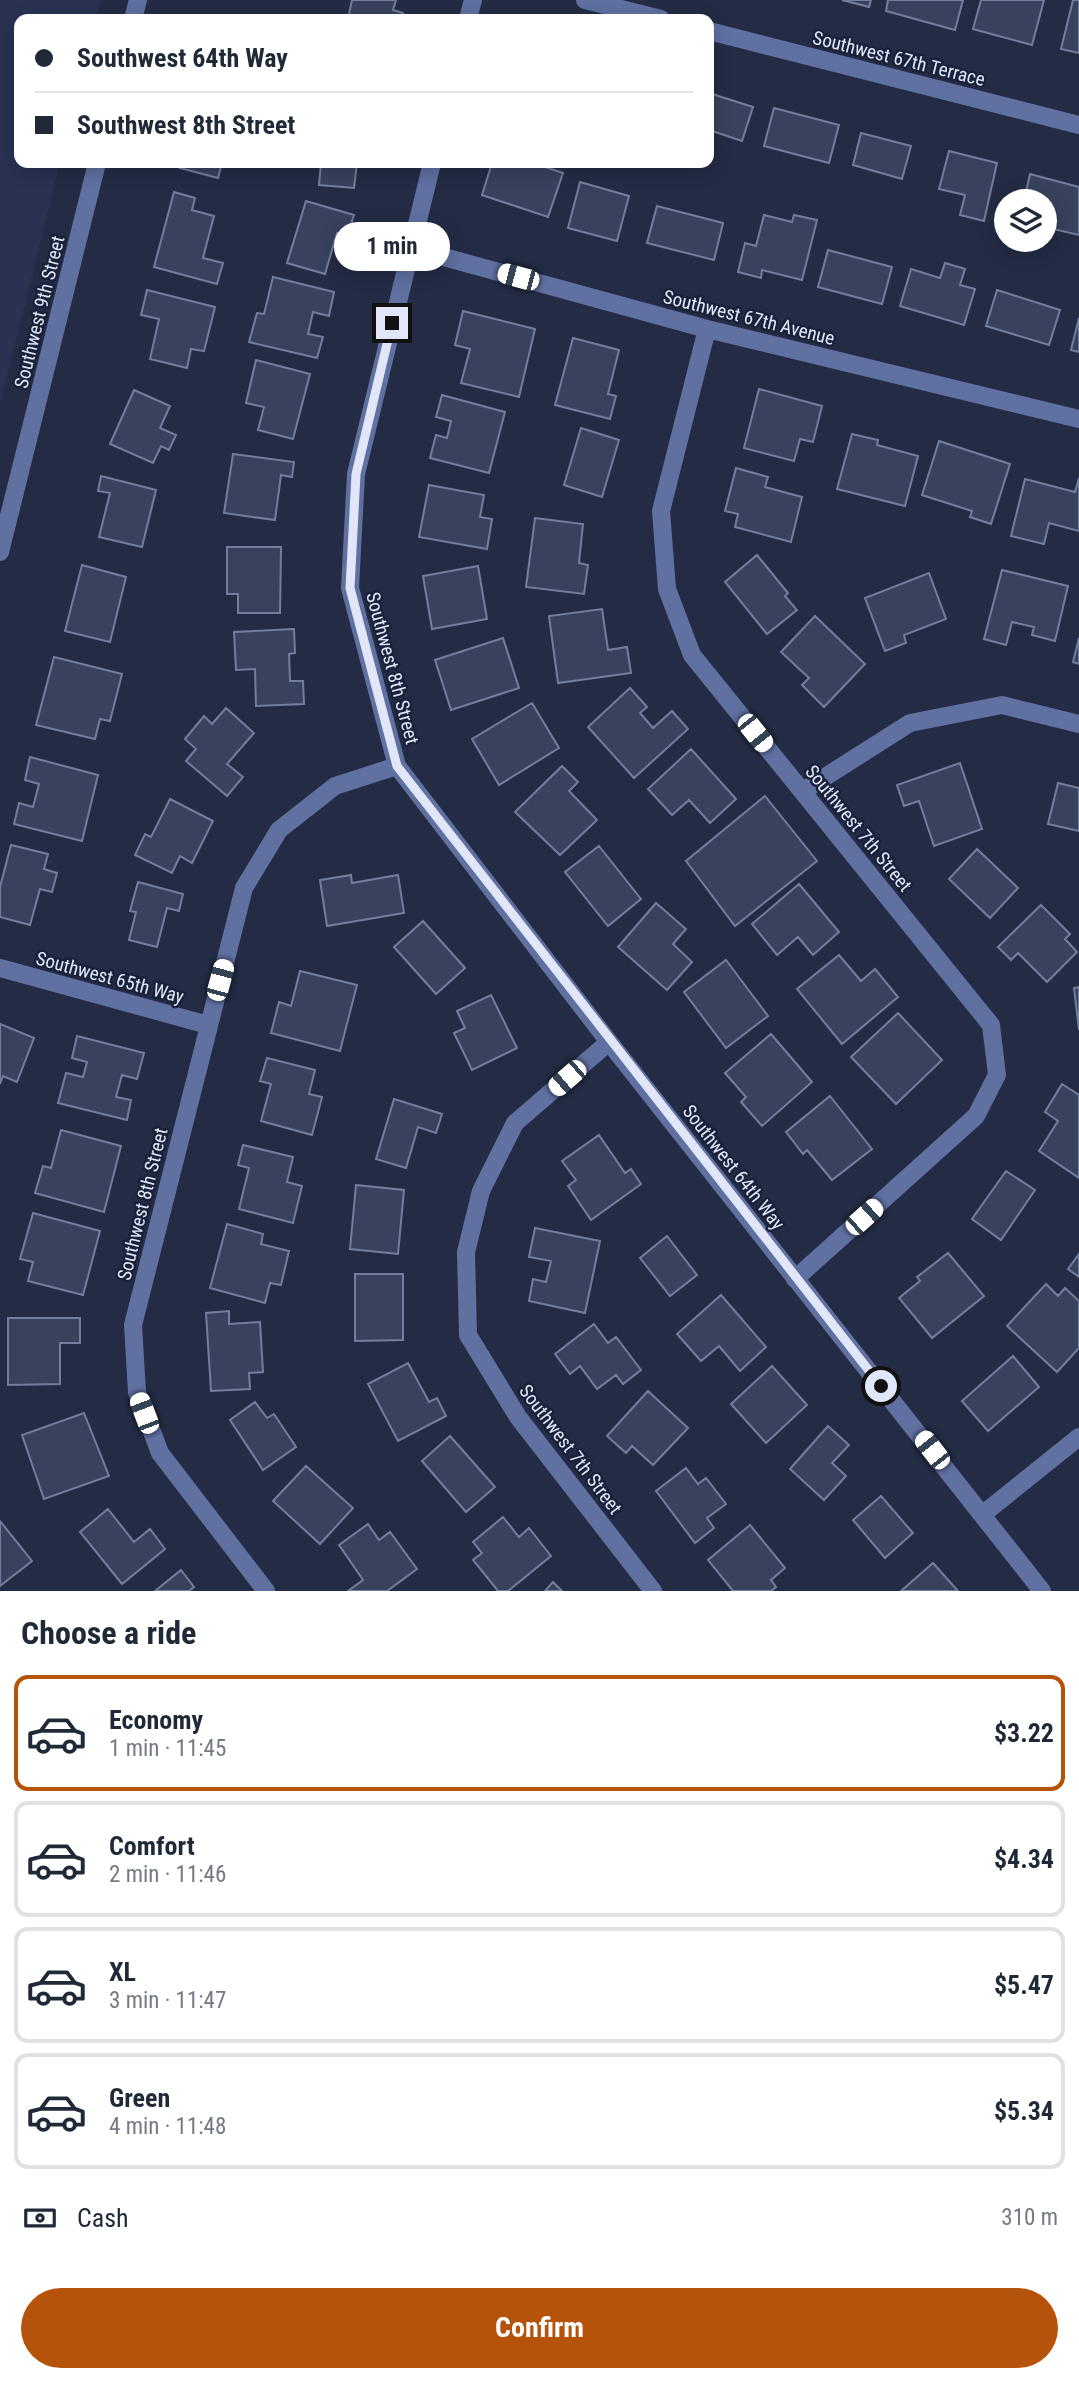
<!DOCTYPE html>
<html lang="en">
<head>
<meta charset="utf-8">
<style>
	:root { --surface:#fff; --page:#f2f2f3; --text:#1f2937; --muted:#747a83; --line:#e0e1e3; --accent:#b45309 }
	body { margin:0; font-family:"Roboto Condensed",sans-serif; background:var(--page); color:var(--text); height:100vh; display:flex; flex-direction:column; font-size:26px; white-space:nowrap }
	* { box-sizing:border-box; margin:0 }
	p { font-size:23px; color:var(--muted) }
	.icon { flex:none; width:38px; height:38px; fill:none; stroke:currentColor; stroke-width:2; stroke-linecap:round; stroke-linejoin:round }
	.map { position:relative; height:1591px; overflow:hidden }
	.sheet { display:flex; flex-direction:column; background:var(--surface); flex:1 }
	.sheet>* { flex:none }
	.top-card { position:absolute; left:14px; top:14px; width:700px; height:154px; border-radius:14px; box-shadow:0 4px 18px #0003; display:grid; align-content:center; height:154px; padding:0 21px; background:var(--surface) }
	.buttons { position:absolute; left:994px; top:189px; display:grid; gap:14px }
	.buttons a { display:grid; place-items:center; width:63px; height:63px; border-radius:50%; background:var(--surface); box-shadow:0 4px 18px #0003; font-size:35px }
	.end { position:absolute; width:32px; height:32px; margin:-16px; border:9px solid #e1e7f8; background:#111; box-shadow:0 0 0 4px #111 }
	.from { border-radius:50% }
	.bubble { position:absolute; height:49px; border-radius:24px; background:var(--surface); box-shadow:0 4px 18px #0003; font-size:23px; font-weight:700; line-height:49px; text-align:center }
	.car { position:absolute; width:21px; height:42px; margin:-21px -10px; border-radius:9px; box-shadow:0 0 5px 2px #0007; background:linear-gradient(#fff 24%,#345 0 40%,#fff 0 76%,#345 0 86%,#fff 0) }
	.top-card b { display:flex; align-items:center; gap:24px; height:66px; font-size:26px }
	.top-card b+b { border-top:2px solid var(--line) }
	.top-card i { width:18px; height:18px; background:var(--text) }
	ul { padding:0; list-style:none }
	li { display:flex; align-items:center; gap:21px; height:116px; margin:0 14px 10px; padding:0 7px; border:4px solid var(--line); border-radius:14px }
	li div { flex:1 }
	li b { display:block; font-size:26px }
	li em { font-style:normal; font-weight:700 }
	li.selected { border-color:var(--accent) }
	li>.icon { width:63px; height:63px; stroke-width:1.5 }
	h2 { padding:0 21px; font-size:32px; line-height:84px }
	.pay { display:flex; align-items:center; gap:18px; height:77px; padding:0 21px; font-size:26px }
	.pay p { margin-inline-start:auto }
	.primary-button { display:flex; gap:14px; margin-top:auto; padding:14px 21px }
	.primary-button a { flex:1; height:80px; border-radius:42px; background:var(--accent); color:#fff; font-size:28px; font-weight:700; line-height:80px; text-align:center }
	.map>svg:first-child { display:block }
	.built { fill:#293252 }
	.building { fill:#39425d; stroke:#737e9c; stroke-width:2 }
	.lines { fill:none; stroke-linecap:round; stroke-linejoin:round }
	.minor { stroke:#6070a1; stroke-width:18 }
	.route { stroke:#e1e7f8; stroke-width:9 }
	.labels { text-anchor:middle; stroke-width:5; stroke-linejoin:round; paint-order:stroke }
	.street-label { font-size:19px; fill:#e1e7f8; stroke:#1a223b }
</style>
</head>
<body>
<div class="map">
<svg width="1079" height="1591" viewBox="0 0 1079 1591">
	<rect width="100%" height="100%" fill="#242c45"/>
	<path class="built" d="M0,0H101L96,19H19V163H60L0,404Z"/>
	<path class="building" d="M352,0H396L393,10L403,13L402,19H348Z
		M842,0H871L869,7Z
		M888,0H963L955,30L886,11Z
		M981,0H1044L1032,45L973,29Z
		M1073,0H1079V53L1061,49Z
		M709,93L753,107L742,141L709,130Z
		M774,108L839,125L829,163L764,146Z
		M861,133L911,146L902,179L853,165Z
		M949,151L997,163L984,221L960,215L965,195L939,189Z
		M182,163H222L218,178L180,168Z
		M321,163H357L354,188L319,185Z
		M492,163H533L563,173L548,217L482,195Z
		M1030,174L1079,187V235L1045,227V201H1024Z
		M580,182L629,196L617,241L568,228Z
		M174,192L195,198L192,210L214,216L203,258L223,263L217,284L154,267Z
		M306,201L354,215L347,236L337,233L325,274L287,263Z
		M657,206L723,223L714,260L647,243Z
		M764,215L792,222L794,215L817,220L802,280L762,270L761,278L738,272L745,243L756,246Z
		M828,250L892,267L882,304L818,287Z
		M945,263L965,269L960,285L975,289L964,325L900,306L911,269L940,278Z
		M273,277L334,292L329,316L313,312L308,334L323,337L317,358L249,342L257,313L264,314Z
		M147,290L215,307L204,351L191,349L187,368L150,359L159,319L141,315Z
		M997,290L1060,310L1049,345L986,326Z
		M463,311L535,329L519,397L461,383L470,349L455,345Z
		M1079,318V352L1071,350Z
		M573,338L619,350L608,394L616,396L610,419L555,405Z
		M256,360L310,374L293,439L258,430L264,407L246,403Z
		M759,389L822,406L813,442L800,439L794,461L744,448Z
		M134,390L170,406L160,428L176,435L169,450L161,446L153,463L110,444Z
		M442,395L505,412L489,473L430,458L436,435L447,438L451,421L436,417Z
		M581,428L619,440L602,497L564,485Z
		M852,434L878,440L877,445L918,456L905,506L837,489Z
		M939,441L1010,464L991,524L970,517L972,511L922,495Z
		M233,454L294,462L292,477L281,475L275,520L224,513Z
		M736,468L768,477L765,487L802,497L791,542L735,527L738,514L725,511Z
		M101,476L156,490L142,547L99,537L110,493L98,491Z
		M1079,478V531L1049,523L1044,544L1011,536L1025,479L1075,492Z
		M429,485L484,495L480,517L492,519L487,549L419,537Z
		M535,518L583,524L579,563L588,565L584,594L526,587Z
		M227,547H281L280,613H238V594H227Z
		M757,555L788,593L785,596L797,610L767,634L725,582Z
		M82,565L126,577L110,642L65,631Z
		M478,566L487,619L432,629L423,576Z
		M1002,570L1068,586L1055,641L1032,635L1034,627L1012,622L1006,645L984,639Z
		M929,573L946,619L904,635L906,643L885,651L865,598Z
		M602,609L608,650L627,647L631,673L558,683L549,616Z
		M815,616L865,664L824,707L802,685L809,678L781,652Z
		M294,629L295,653L289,654L290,681H303L304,704L256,706L255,669L236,670L234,632Z
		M503,638L519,688L451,710L435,660Z
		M1079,638V664L1073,662Z
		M54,657L122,674L110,721L100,719L95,739L36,725Z
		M630,688L647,707L640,713L653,728L672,711L688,729L634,778L588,727Z
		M532,703L559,748L499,785L472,739Z
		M226,708L254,733L227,764L243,777L227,796L186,761L196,749L185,739L204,716L212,724Z
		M691,749L736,799L710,823L689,800L672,815L648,789Z
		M30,757L98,775L82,841L14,824L19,803L33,807L39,784L25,780Z
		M960,763L982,829L934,846L919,801L904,806L897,785Z
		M562,766L578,782L569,791L597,820L560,855L515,812Z
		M1058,783L1079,788V831L1048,824Z
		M765,796L817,861L735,926L686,861Z
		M170,799L213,821L192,863L180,856L172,873L135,855L145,834L151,837Z
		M11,845L48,854L44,869L57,873L52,892L40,889L30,925L0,917V887Z
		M599,846L641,899L608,926L565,872Z
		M977,849L1018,888L990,918L949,879Z
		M351,875L352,883L398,875L404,913L327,926L320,880Z
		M138,882L183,894L179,911L167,908L157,947L129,940L136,912L130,911Z
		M799,884L839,932L813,955L798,937L777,955L752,924Z
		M656,903L686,929L673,944L692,962L667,990L618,947Z
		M1041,905L1070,934L1065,939L1077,952L1047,982L1018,953L1011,960L998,947Z
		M423,921L465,968L436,994L394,947Z
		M839,955L861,981L875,969L898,997L842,1044L797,989Z
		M726,960L768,1016L726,1048L684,992Z
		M300,971L357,985L340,1051L271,1033L279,1002L291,1006Z
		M1079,987V1030L1074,988Z
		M491,995L517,1048L472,1070L454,1033L465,1028L457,1011Z
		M898,1013L942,1060L896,1104L851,1057Z
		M0,1024L34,1038L17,1082L3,1076L0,1084Z
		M771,1034L812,1082L762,1126L741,1102L746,1097L725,1073Z
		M77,1036L144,1053L137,1079L122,1075L116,1097L131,1100L127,1120L58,1103L66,1073L83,1077L87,1062L72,1058Z
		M267,1058L315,1070L309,1094L322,1097L312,1135L261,1121L271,1084L260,1081Z
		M1062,1084L1079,1095V1178L1039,1151L1058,1121L1045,1112Z
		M830,1096L872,1149L832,1180L807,1150L803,1154L786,1132Z
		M394,1099L442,1114L436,1133L418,1127L406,1168L376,1159Z
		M61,1130L121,1146L104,1212L35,1193L43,1166L51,1168Z
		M599,1135L625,1173L631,1169L641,1184L591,1220L568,1186L576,1180L562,1161Z
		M243,1145L293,1157L287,1182L302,1186L293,1223L239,1209L249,1168L238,1165Z
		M1006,1171L1035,1190L1001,1240L972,1219Z
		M356,1185L404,1190L398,1254L350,1249Z
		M33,1213L100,1231L83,1295L28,1281L33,1262L20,1259Z
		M227,1224L263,1234L261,1244L289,1251L281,1285L270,1283L265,1303L210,1288Z
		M535,1228L600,1241L585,1313L529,1301L533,1279L546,1282L551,1261L529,1257Z
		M667,1236L697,1275L670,1296L640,1258Z
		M948,1253L984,1296L932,1338L899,1298L920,1281L917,1277Z
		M1079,1254V1277L1068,1269Z
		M355,1274H403V1340L355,1341Z
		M1046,1284L1058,1296L1065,1288L1079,1301V1348L1057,1372L1007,1326Z
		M721,1295L766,1347L740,1371L719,1346L701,1361L677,1334Z
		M229,1311V1324L260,1322L263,1372L249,1373L250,1389L211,1391L206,1313Z
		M8,1318H80V1343H60V1384L8,1385Z
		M594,1324L608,1343L616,1337L641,1370L623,1384L616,1375L597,1389L580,1366L570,1374L555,1354Z
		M1013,1356L1039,1387L988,1431L962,1401Z
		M408,1363L429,1402L437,1398L446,1416L398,1441L368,1384Z
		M772,1366L807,1405L766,1443L731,1404Z
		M648,1391L688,1428L653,1465L632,1446L626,1453L607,1436Z
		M255,1402L267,1418L274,1414L296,1447L263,1470L230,1420Z
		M84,1413L109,1476L44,1499L22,1435Z
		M828,1426L849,1445L832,1463L846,1476L824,1500L790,1469Z
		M450,1436L495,1487L466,1512L422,1461Z
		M306,1466L353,1508L320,1544L273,1501Z
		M686,1468L698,1484L706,1478L726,1504L707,1518L714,1528L695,1543L656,1491Z
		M881,1496L913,1533L885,1558L853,1520Z
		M108,1509L134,1542L150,1529L165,1549L122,1584L80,1532Z
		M503,1517L519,1537L529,1528L551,1556L508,1591H498L473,1560L482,1553L473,1542Z
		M0,1521L32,1561L0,1586Z
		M368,1524L379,1540L390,1532L417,1569L387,1591H348L363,1580L339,1545Z
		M750,1525L785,1568L771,1580L776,1587L771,1591H733L708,1560Z
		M933,1563L958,1591H901Z
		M181,1570L194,1587L189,1591H155Z
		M553,1582L562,1591H545Z"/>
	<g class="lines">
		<path class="minor" d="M585,0L661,19
			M133,19L138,0
			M468,19L473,0
			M709,31L1079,125
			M411,248L707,329L1079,419
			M707,329L661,511L667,589L692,655L991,1025L997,1075L976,1116L795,1279
			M0,552L97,163
			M397,766L609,1042L1042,1591
			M803,791L910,723L1002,705L1079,724
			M0,968L208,1025
			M609,1042L515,1123L481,1191L466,1252L468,1335L518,1417L653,1591
			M983,1514L1079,1437
			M266,1591L160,1453L137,1392L133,1325L244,888L279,830L335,786L397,766L350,588L356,474L432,163"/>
	</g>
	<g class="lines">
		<path class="route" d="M392,323L356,474L350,588L397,766L881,1386"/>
	</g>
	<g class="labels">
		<g class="street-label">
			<text transform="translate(899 58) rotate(14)" y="7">Southwest 67th Terrace</text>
			<text transform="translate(39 312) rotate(-76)" y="7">Southwest 9th Street</text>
			<text transform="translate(749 317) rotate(14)" y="7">Southwest 67th Avenue</text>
			<text transform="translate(393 668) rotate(75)" y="7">Southwest 8th Street</text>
			<text transform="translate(859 828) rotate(51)" y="7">Southwest 7th Street</text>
			<text transform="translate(110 977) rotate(15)" y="7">Southwest 65th Way</text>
			<text transform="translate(734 1167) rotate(52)" y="7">Southwest 64th Way</text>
			<text transform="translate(142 1204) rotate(-76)" y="7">Southwest 8th Street</text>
			<text transform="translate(571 1449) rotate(53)" y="7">Southwest 7th Street</text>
		</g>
	</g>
</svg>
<div class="buttons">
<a><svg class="icon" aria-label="layers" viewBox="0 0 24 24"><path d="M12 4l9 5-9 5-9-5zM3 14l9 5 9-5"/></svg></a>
</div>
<i class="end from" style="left:881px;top:1386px"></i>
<i class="end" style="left:392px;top:323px"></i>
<div class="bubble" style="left:334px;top:222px;width:116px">1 min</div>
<i class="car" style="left:518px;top:277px;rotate:285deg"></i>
<i class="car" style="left:755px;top:733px;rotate:141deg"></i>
<i class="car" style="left:220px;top:980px;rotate:15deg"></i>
<i class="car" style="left:567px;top:1078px;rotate:229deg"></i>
<i class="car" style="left:864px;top:1217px;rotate:48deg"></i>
<i class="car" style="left:144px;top:1413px;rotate:339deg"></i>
<i class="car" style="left:932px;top:1450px;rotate:322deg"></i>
<div class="top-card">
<b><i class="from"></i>Southwest 64th Way</b>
<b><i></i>Southwest 8th Street</b>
</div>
</div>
<section class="sheet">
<h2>Choose a ride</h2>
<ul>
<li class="selected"><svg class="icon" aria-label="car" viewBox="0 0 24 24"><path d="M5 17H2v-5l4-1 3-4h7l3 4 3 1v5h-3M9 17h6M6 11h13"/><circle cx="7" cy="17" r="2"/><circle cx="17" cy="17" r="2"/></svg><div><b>Economy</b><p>1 min · 11:45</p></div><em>$3.22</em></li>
<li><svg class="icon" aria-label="car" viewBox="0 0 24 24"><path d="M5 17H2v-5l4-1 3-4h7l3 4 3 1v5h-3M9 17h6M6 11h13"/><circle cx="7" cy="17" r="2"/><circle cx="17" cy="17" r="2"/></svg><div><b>Comfort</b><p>2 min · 11:46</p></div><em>$4.34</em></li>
<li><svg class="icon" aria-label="car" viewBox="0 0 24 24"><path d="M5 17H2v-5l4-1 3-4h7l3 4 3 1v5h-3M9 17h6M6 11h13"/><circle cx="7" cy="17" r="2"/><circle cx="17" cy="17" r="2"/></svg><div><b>XL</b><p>3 min · 11:47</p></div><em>$5.47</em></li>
<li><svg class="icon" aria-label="car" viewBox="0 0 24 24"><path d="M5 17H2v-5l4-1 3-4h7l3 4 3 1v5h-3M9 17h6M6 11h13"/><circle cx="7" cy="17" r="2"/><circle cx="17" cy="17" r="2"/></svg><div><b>Green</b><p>4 min · 11:48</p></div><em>$5.34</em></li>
</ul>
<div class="pay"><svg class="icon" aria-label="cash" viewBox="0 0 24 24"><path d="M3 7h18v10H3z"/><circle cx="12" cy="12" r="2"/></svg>Cash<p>310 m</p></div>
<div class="primary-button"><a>Confirm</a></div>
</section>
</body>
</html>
